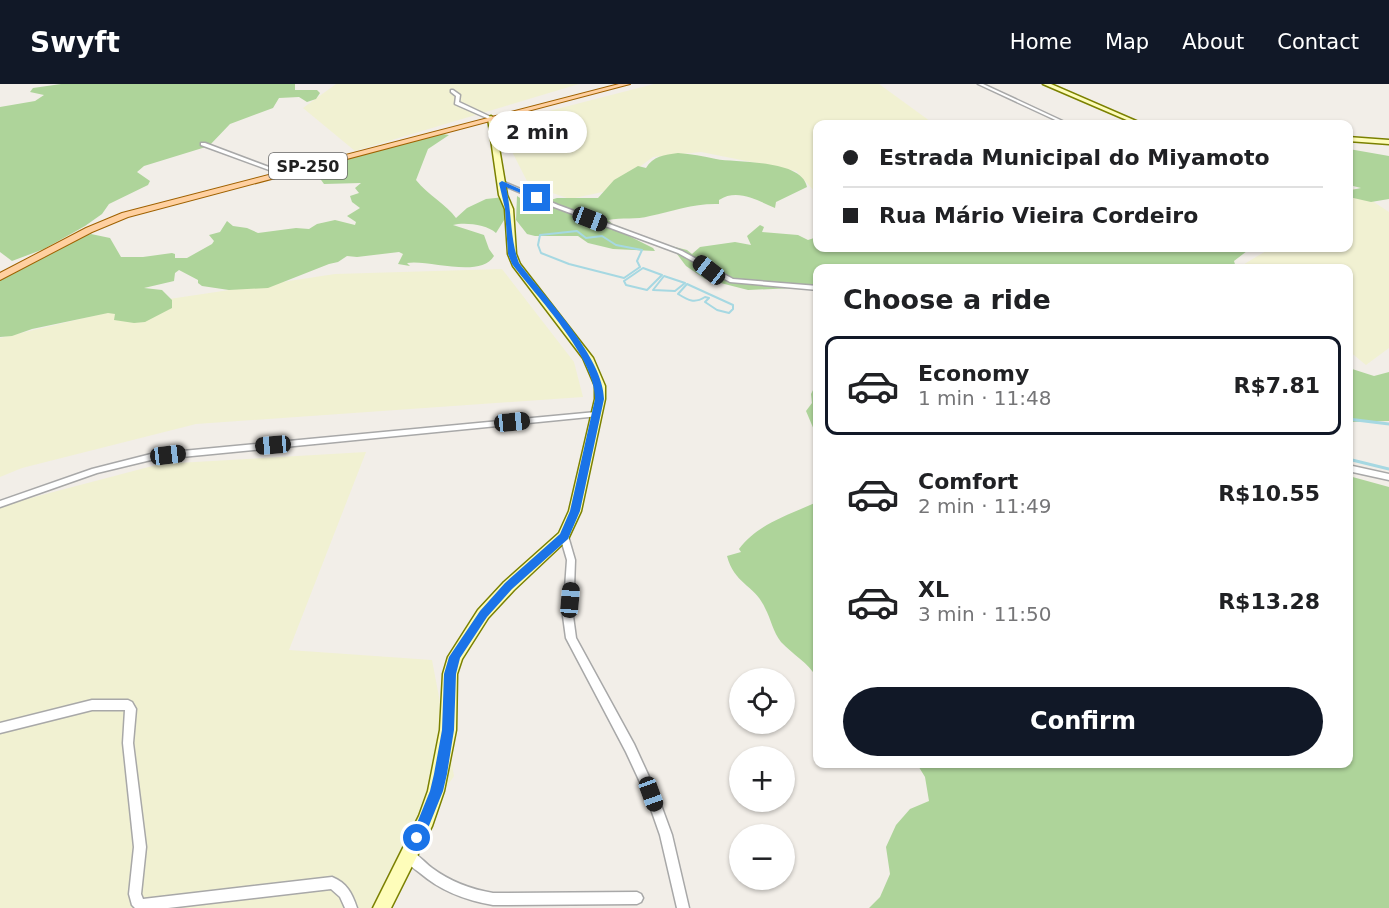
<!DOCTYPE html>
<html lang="en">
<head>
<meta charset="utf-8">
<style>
	:root { --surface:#fff; --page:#f2f2f2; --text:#202124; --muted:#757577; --line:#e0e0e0; --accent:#111827 }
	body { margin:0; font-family:"DejaVu Sans",sans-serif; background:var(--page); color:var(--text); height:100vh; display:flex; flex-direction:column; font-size:22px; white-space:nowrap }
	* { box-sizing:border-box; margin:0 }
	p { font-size:20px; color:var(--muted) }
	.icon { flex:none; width:33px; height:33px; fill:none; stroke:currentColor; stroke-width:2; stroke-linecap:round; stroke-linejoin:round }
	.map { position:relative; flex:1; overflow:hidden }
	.sheet { position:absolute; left:813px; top:180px; width:540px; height:504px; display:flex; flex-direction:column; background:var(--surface); border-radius:12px; box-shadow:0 2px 4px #0004 }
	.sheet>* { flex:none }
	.hud { position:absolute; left:813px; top:36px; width:540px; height:132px; border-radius:12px; box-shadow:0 2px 4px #0004; display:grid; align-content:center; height:132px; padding:0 30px; background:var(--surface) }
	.fabs { position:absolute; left:729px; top:584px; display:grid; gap:12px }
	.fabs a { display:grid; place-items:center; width:66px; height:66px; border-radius:50%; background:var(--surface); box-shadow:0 2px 4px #0004; font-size:30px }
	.end { position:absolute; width:27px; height:27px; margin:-14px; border:8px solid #1a73e8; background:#fff; box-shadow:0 0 0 3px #fff }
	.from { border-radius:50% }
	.bubble { position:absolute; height:42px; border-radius:21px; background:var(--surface); box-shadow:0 2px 4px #0004; font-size:20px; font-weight:700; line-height:42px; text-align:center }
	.car { position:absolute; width:18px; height:36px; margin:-18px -9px; border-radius:8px; box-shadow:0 0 4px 2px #0007; background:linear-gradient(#222 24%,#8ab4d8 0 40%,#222 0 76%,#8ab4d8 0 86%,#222 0) }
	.hud b { display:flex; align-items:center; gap:21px; height:57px; font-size:22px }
	.hud b+b { border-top:2px solid var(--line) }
	.hud i { width:15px; height:15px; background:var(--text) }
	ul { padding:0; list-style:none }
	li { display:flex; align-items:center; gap:18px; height:99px; margin:0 12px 9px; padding:0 18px; border:3px solid transparent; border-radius:12px }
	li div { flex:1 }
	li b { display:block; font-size:22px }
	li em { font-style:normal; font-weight:700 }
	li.active { border-color:var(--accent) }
	li>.icon { width:54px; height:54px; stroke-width:1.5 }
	h2 { padding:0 30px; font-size:27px; line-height:72px }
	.cta { display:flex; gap:12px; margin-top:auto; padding:12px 30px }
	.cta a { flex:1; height:69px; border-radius:36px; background:var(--accent); color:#fff; font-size:24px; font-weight:700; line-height:69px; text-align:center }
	header { display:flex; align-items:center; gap:36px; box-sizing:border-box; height:84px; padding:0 30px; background:var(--accent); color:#fff }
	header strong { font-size:28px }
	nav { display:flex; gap:33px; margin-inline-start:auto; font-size:21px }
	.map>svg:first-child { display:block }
	.farmland { fill:#f1f1d2 }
	.forest { fill:#aed49a }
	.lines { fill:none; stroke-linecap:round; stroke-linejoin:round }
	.stream-far1 { stroke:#a6d8e2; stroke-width:2 }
	.stream { stroke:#a6d8e2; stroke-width:3 }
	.street-casing { stroke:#a8a8a8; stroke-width:3 }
	.secondary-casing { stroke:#7b8100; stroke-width:3 }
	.primary-casing { stroke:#9f6100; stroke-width:2 }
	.street { fill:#fff; fill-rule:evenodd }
	.secondary { fill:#fefdba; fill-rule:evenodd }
	.primary { fill:#ffd0a0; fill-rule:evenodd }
	.route { fill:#1a73e8 }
	.labels { text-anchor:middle; stroke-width:4.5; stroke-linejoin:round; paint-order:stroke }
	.shield { fill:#fff; stroke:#646464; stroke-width:1.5 }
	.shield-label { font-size:16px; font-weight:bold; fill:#212121 }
</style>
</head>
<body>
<header>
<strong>Swyft</strong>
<nav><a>Home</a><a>Map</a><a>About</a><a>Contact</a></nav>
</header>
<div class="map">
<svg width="1389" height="824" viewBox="0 0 1389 824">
	<rect width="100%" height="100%" fill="#f2eee8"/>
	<path class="farmland" d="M336,0H579L355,67L303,24Z
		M654,0H879L934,40H818L817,110L796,87L701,68L653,73L607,107L570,115L529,101L498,40Z
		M1351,103L1389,128V264L1366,281L1349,267L1348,184H1245L1241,182L1271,164H1348V104Z
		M502,185L574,278L583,313L196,340L22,384L0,393V254L156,217L335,190Z
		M366,368L289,566L432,576L454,692L386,792L376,824H0V422L160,380Z"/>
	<path class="forest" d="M61,0H295V6H317L320,9L316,15L307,18L299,13L279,14L273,24L230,40L209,62L144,82L137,88L150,97L148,101L109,120L102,130L85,142L44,165L12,177L0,168V23L35,17L44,11L30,8L33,4Z
		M442,50L449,51L428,65L416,96C428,111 447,121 456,134L467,124L486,115L505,113L506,133L496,149C487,140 463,138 453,141L484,151L489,165L494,172C480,195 428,175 407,179L410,182L398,180L403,170L399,168L357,173L347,172L338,178L329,180L268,204L229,206L202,202L198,199V196L179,186L175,189L174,197L144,204L162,206L172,216V224L145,238L134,239L114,236L115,230L108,229L32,245L12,252L0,253V192L83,152L91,150L110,154L121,173H143L172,169L175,170V174H187L212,160L214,157L209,151L220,148L227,137L233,142L247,144L258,149L296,144L309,145L317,140L335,136L355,141L356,138L347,132L360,124L352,118L350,112L359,109L355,104L361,99L324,100L316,89C353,68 400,56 442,50Z
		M1349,65L1389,72V115L1371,118L1349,113L1351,106L1361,104L1349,101Z
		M678,69C691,70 703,72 716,75C736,79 802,75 807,103L776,118L775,124C758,117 738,104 719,116V120C695,119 673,127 650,132C636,136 622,133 608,136L623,149L653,164L655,167L613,165L588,159L578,152H535L527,150L516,136L517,112L531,121L544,123L547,117L557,114H598L614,96L638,82L646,84C653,72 664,71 678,69Z
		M760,141L764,143L762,148L798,151L808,156L817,153L818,164H1248L1247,167L1234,177L1236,184H818L817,203L748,206L705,195L686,182L671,162L687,166L692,170L700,163L735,158L751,161L747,152Z
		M1349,284L1374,292L1389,288V337L1349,338Z
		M817,298V353L806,327L812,319L811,310Z
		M1349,392L1389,403V824H869L880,813L890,790L886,763L896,741L910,725L929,717L925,693L917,680H1348Z
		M817,418V594C808,578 793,571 781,558C773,548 771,535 765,524C755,501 734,500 727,472L741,468L739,465C759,439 789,431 817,418Z"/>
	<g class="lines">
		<path class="stream-far1" d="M577,147L586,154L602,152L616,161L642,166L637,177L640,183L624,194L569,180L541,169L538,161L540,151Z
			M643,184L662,191L647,206L626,201L624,197Z
			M664,192L685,199L675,207L653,206Z
			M687,200L733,221V225L729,229L717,226L705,218L709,214L705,213C694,220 688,216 678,210Z"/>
		<path class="stream" d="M1348,335L1389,340
			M1348,375L1389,385"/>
		<g class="street-casing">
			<path id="street" d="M978,0H983L1069,40H1064Z
				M451,6H453L460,11L459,18L493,34L489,35L455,20L456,12L451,8Z
				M201,59H205L285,89L280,90L201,61Z
				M500,98H504L558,121L682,167L733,195L818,202V206L730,198L678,169L554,123L500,100Z
				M596,328H599L600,330L599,332L151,376L97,389L0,423V417L92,385L151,370Z
				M1348,381L1389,390V396L1348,387Z
				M564,449L567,450L568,452L575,476L573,532L576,554L634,660L657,710L672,751L689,824H677L660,751L646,711L626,668L566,554L563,532L567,476L560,452L561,450Z
				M92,616H128L132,618L136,625L133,659L146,763L141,810L143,815L332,793C347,799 352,809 357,824H345L340,813L331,805L168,824H135L132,821L129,810L134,763L123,659L125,626H92L0,649V639Z
				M409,766C418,770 424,778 432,784C451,798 470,805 493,809L637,808L641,810L643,814L641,818L637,820L493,821C465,816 441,807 420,789C413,784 406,779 403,772L405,768Z"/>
		</g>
		<g class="secondary-casing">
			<path id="secondary" d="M1043,0H1051L1143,40H1136Z
				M491,32L494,34L507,111L513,125L516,170L520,180L593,274L605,302V315L581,427L568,455L514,506L488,534L462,575L457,590L456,646L444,707L432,742L391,824H373L419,732L428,707L440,646L443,590L448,573L478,526L504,498L559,449L569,427L595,315V302L583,274L513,182L508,170L505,125L499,111L488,34Z
				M1348,53L1389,56V60L1348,57Z"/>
		</g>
		<g class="primary-casing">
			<path id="primary" d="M619,0H630L128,133L92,148L0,196V189L86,144L122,129Z"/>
		</g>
		<use href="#street" class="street"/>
		<use href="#secondary" class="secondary"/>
		<use href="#primary" class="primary"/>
	</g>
	<path class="route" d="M502,97L540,114L535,115L506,103C512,128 510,156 519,179C544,212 604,274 604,315L580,427L568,455L512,505L487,533L460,574L456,590L454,646L447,690L443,707L422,759L417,761L413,759L411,754L430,707L434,690L442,646L444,590L449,573L480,527L505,499L560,450L570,427L595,315C596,274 537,213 512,180L508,170L505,125L499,99Z"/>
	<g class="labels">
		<rect class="shield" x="269" y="69" width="78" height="26" rx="4.5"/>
		<g class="shield-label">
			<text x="308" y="88">SP-250</text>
		</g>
	</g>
</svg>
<div class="fabs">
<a><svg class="icon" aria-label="locate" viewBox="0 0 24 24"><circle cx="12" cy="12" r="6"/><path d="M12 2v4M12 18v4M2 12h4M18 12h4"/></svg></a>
<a>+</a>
<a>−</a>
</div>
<i class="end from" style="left:417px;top:754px"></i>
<i class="end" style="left:537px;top:114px"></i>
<div class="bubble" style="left:488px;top:27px;width:99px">2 min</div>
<i class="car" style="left:590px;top:135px;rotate:111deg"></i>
<i class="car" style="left:709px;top:186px;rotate:308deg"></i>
<i class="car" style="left:512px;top:338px;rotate:84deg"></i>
<i class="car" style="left:273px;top:361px;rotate:265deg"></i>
<i class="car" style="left:168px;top:371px;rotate:83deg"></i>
<i class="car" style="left:570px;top:516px;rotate:5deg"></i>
<i class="car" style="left:651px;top:710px;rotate:160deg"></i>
<div class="hud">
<b><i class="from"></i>Estrada Municipal do Miyamoto</b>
<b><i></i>Rua Mário Vieira Cordeiro</b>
</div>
<section class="sheet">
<h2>Choose a ride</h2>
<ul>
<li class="active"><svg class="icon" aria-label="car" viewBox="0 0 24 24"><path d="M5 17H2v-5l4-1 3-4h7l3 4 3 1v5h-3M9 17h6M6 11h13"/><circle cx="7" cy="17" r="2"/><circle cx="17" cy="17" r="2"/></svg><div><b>Economy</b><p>1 min · 11:48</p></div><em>R$7.81</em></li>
<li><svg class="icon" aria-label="car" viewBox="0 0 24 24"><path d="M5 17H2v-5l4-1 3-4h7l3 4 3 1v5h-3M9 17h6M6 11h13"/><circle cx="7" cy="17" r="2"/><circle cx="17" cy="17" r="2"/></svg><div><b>Comfort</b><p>2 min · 11:49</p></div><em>R$10.55</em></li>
<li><svg class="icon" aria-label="car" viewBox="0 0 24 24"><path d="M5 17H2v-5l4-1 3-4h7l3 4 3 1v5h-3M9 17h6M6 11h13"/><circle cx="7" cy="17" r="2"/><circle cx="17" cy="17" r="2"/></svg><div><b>XL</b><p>3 min · 11:50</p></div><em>R$13.28</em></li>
</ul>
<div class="cta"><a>Confirm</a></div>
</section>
</div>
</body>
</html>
